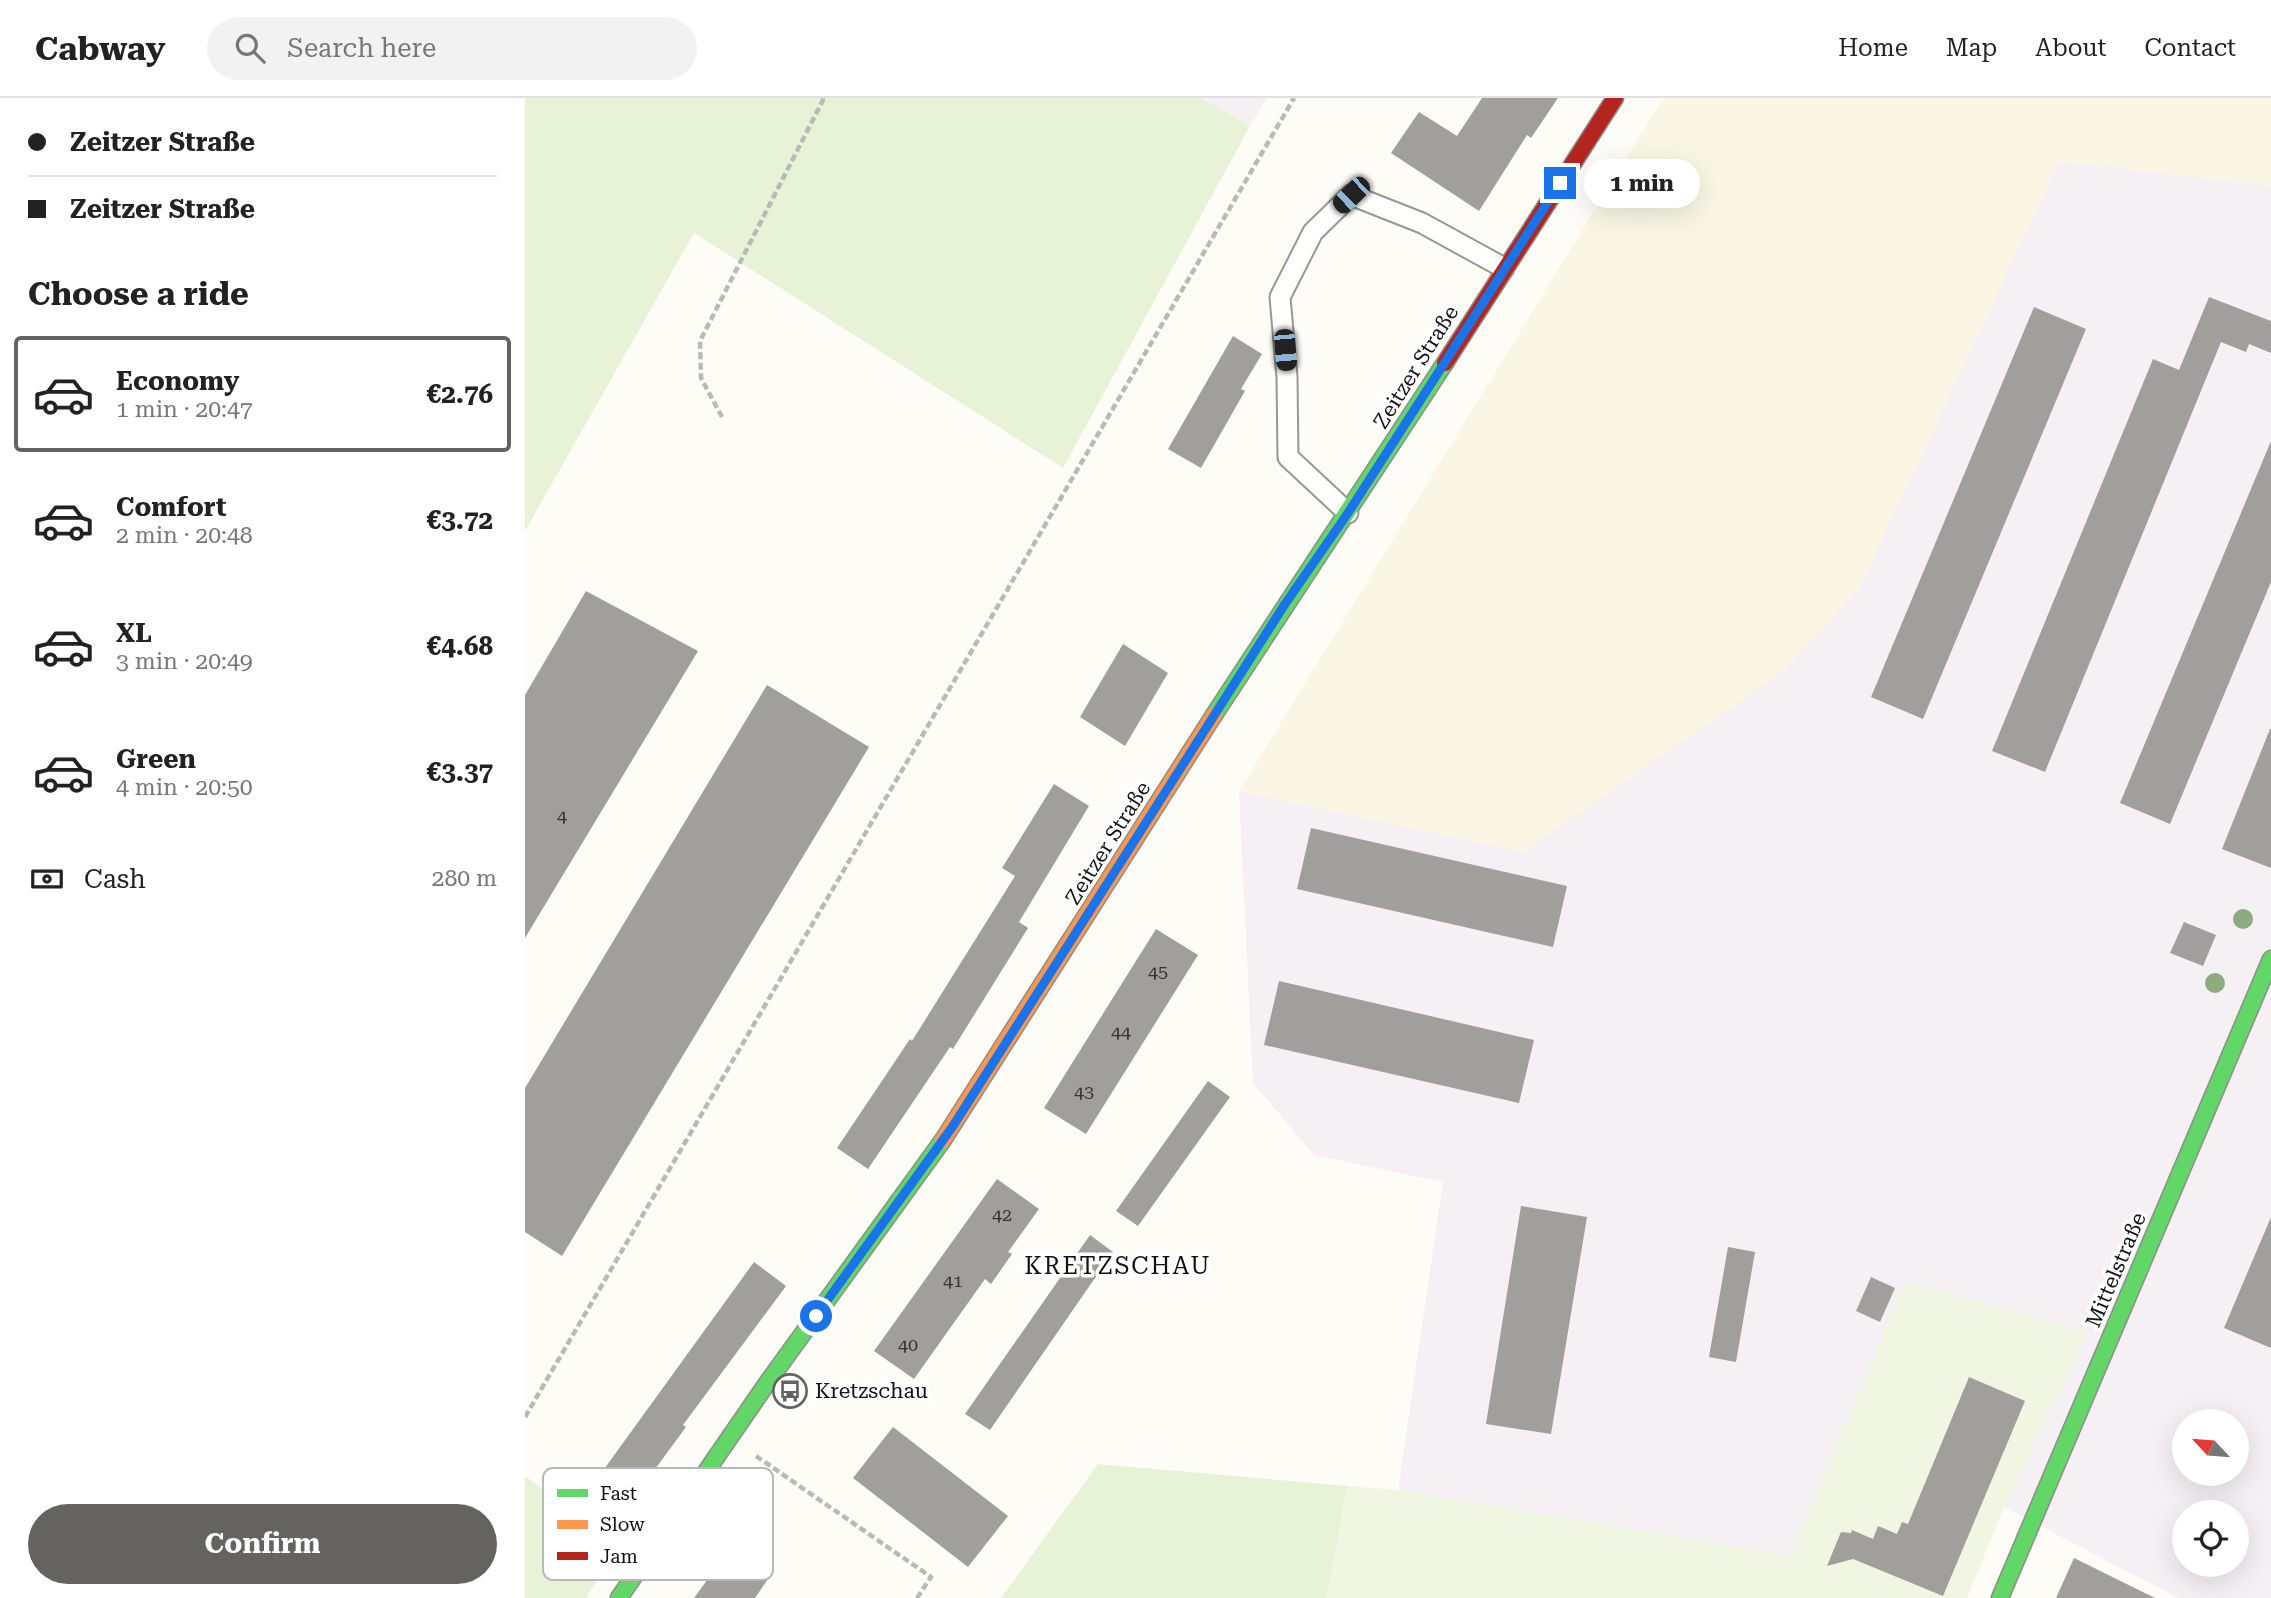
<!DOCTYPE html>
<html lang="en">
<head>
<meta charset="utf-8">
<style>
	:root { --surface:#fff; --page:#f2f2f2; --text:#222; --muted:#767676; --line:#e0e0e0; --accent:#646362 }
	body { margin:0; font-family:"Roboto Serif",serif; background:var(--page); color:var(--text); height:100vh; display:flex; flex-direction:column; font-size:26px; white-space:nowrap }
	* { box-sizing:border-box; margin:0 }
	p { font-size:23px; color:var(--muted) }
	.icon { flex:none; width:38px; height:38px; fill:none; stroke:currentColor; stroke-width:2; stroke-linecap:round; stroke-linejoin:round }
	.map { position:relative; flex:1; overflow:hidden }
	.drawer { display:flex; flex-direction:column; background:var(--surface); width:525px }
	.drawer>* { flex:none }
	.top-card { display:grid; align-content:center; height:154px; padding:0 28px; background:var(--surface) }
	.needle { width:46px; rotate:296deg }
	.fabs { position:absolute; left:1647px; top:1311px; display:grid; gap:14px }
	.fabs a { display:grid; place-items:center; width:77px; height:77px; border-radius:50%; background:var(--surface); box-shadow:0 7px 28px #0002; font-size:35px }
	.end { position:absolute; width:32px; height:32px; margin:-16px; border:9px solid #1a73e8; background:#fff; box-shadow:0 0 0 4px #fff }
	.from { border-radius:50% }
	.bubble { position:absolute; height:49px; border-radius:24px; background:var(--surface); box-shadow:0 7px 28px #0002; font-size:23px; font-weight:700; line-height:49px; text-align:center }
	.car { position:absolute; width:21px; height:42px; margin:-21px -10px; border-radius:9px; box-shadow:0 0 5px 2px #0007; background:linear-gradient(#222 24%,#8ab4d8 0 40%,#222 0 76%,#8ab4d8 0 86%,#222 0) }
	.top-card b { display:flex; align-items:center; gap:24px; height:66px; font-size:26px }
	.top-card b+b { border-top:2px solid var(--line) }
	.top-card i { width:18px; height:18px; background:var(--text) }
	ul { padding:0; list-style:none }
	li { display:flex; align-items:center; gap:21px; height:116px; margin:0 14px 10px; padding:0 14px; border:4px solid transparent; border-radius:7px }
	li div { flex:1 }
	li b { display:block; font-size:26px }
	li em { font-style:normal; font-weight:700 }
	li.current { border-color:var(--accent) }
	li>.icon { width:63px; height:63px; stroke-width:1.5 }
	h2 { padding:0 28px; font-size:32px; line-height:84px }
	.pay { display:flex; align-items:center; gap:18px; height:77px; padding:0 28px; font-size:26px }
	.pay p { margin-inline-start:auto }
	.cta { display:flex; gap:14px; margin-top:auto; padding:14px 28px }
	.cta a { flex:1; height:80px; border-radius:42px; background:var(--accent); color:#fff; font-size:28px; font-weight:700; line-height:80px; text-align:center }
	header { display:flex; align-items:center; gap:42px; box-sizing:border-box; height:98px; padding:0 35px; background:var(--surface); border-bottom:2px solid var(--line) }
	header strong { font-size:33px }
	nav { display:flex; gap:38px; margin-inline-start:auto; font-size:24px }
	.search { width:490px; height:63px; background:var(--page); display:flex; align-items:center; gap:18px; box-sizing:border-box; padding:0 24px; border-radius:38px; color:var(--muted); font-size:26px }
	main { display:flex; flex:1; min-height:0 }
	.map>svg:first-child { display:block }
	.industrial { fill:#f5f0f3; fill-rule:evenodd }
	.farmland { fill:#f9f7e4 }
	.green { fill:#e7f3d7 }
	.pitch { fill:#f0f6e1 }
	.building { fill:#a19f9c }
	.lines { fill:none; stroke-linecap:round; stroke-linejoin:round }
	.lane-casing { stroke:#979795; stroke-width:23 }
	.fast-casing { stroke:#8e8d8b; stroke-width:19 }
	.slow-casing { stroke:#8e8d8b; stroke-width:19 }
	.jam-casing { stroke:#8e8d8b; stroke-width:19 }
	.path { stroke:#b9b9b8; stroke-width:4.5; stroke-dasharray:7 3.5; stroke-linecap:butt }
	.lane { stroke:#fffffe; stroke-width:19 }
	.fast { stroke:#63d668; stroke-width:16 }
	.slow { stroke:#ff974d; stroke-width:16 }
	.jam { stroke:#b3261e; stroke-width:16 }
	.tree { fill:#8cac80 }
	.route { stroke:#1a73e8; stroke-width:9 }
	.labels { text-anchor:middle; stroke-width:7; stroke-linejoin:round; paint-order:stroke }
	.number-label { font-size:18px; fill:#353434 }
	.street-label { font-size:21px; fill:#111; stroke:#fff }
	.poi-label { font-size:21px; fill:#111; stroke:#fff; text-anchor:start }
	.quarter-label { font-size:24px; letter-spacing:2px; fill:#111; stroke:#fff }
	.key { fill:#fff; stroke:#b8b8b8; stroke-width:2 }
	.key-label { font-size:19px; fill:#111 }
</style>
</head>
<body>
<header>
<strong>Cabway</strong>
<div class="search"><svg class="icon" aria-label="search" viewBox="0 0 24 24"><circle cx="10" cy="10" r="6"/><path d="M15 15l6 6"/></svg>Search here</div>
<nav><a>Home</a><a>Map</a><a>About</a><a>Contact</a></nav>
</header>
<main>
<section class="drawer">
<div class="top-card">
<b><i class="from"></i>Zeitzer Straße</b>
<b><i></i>Zeitzer Straße</b>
</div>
<h2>Choose a ride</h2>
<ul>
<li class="current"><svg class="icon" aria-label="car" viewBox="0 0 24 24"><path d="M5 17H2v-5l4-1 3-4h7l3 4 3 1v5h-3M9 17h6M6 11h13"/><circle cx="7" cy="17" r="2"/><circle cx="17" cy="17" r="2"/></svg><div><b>Economy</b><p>1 min · 20:47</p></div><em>€2.76</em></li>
<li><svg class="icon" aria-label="car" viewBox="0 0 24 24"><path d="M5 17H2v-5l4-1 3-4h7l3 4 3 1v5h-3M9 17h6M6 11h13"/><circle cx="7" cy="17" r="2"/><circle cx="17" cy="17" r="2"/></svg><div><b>Comfort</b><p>2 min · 20:48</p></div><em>€3.72</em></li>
<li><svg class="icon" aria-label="car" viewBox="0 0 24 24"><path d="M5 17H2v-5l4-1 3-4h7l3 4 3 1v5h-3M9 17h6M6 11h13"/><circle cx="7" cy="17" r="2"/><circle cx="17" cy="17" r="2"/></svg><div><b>XL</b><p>3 min · 20:49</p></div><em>€4.68</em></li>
<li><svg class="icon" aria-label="car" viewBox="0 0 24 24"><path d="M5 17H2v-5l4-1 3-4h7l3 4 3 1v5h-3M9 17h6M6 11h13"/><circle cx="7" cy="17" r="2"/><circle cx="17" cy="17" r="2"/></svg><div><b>Green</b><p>4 min · 20:50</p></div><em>€3.37</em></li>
</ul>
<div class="pay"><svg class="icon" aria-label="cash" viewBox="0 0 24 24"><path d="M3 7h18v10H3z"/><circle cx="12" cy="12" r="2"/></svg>Cash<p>280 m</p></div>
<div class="cta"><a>Confirm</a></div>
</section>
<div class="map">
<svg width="1746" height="1500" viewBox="0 0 1746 1500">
	<rect width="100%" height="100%" fill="#fdfcf7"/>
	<path class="industrial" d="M676,0H742L725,28Z
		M1534,63L1746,88V1500H1653L1479,1409L1563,1235L1381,1183L1265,1459L873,1392L918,1084L789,1057L728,985L714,693L999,754L1333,492ZM1659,1323H1712V1376H1659ZM1659,1414H1712V1466H1659Z"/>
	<path class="farmland" d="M1138,0H1746V88L1534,63L1333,492L1259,573L998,754L714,693Z"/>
	<path class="green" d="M0,0H676L725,28L538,370L169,135L0,433Z
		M573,1366L822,1388L802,1500H476Z
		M0,1378L95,1447L61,1500H0Z"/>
	<path class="pitch" d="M1381,1183L1563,1235L1479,1409L1442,1500H802L822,1388L873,1392L1265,1458Z"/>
	<path class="building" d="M957,0H1033L1006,40L1002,37L954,113L866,55L894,14L932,38Z
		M1684,199L1746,223V255L1724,246L1721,254L1696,244L1520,674L1467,653L1628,261L1654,272Z
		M1509,209L1561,231L1398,621L1346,599Z
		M708,238L737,256L716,291L720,293L676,370L643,351Z
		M1746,343V484L1645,726L1595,705Z
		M61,493L173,553L0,840V597Z
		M598,546L643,575L600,648L555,619Z
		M242,587L344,649L37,1158L0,1134V990Z
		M1745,631H1746V770L1697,751Z
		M529,686L564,708L494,824L503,830L428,951L425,949L343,1071L312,1050L385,941L387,943L490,778L477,770Z
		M786,730L1042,788L1028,849L772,791Z
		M1659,824L1691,837L1678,868L1645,855Z
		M631,831L673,857L561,1036L519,1010Z
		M754,883L1009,942L994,1005L739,947Z
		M683,983L705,999L613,1128L591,1113Z
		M472,1081L514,1111L483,1154L487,1156L466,1186L460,1181L389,1281L349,1253Z
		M996,1108L1062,1119L1026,1336L961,1326Z
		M1746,1119V1250L1699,1230Z
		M565,1137L588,1154L465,1332L440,1316Z
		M1203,1149L1230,1154L1211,1264L1184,1259Z
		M229,1164L261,1188L158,1327L161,1329L89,1427L56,1403Z
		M1346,1179L1370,1190L1355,1224L1331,1213Z
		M1444,1279L1500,1303L1418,1498L1328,1461L1302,1468L1316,1434L1326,1435L1327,1432L1348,1441L1353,1428L1372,1436L1377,1424L1383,1426Z
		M368,1329L483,1418L443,1469L328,1380Z
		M204,1452L243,1481L230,1500H169Z
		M1549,1460L1630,1500H1531Z"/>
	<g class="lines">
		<g class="lane-casing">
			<path id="lane" d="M823,415L763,359L762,279L755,199L788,134L826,97L897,125L979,170"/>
		</g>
		<g class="fast-casing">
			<path id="fast" d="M689,617L920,265
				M94,1500L245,1281L418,1042
				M1475,1500L1746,861"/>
		</g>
		<g class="slow-casing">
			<path id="slow" d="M418,1042L689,617"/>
		</g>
		<g class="jam-casing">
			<path id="jam" d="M920,265L1090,0"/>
		</g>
		<path class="path" d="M197,319L176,280L175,243L299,0
			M0,1319L769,0
			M231,1358L406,1479L392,1500"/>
		<use href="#lane" class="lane"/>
		<use href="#fast" class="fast"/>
		<use href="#slow" class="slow"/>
		<use href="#jam" class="jam"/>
	</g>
	<g class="tree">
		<circle cx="1718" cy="821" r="10"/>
		<circle cx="1690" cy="885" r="10"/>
	</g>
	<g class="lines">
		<path class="route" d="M291,1218L428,1028L760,506L823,415L1035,85"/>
	</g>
	<defs>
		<g id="bus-ring" transform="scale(1.75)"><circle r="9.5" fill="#fff" stroke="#646362" stroke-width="1.5"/><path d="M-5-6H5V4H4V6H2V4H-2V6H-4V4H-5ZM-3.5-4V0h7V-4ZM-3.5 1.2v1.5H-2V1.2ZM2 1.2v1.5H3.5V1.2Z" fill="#646362"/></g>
	</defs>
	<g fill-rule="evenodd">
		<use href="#bus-ring" x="265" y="1293"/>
	</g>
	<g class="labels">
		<g class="number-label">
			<text x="37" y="724">4</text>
			<text x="633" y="880">45</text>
			<text x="596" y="940">44</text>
			<text x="559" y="1000">43</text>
			<text x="477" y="1123">42</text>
			<text x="428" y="1189">41</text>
			<text x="383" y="1253">40</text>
		</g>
		<g class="street-label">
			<text transform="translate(891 269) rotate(-58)" y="7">Zeitzer Straße</text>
			<text transform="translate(583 745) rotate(-58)" y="7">Zeitzer Straße</text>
			<text transform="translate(1591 1172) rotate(-67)" y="7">Mittelstraße</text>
		</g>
		<g class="poi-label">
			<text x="290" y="1300">Kretzschau</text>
		</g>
		<g class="quarter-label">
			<text x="593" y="1176">KRETZSCHAU</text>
		</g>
	</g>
	<rect x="18" y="1370" width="230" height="112" rx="10" class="key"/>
	<rect x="32" y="1391" width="31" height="8" fill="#63d668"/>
	<rect x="32" y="1422" width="31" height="9" fill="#ff974d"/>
	<rect x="32" y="1454" width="31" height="8" fill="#b3261e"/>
	<g class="key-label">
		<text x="75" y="1402">Fast</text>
		<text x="75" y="1433">Slow</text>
		<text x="75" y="1465">Jam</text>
	</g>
</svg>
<div class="fabs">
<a><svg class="needle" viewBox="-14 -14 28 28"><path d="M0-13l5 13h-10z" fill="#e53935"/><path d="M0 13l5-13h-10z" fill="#767676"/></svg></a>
<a><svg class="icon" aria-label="locate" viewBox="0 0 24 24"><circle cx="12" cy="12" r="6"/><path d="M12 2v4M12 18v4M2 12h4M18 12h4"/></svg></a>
</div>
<i class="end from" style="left:291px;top:1218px"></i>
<i class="end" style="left:1035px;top:85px"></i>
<div class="bubble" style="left:1059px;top:61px;width:116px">1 min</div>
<i class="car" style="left:826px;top:97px;rotate:226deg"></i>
<i class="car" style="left:760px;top:252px;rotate:175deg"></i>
</div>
</main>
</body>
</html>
